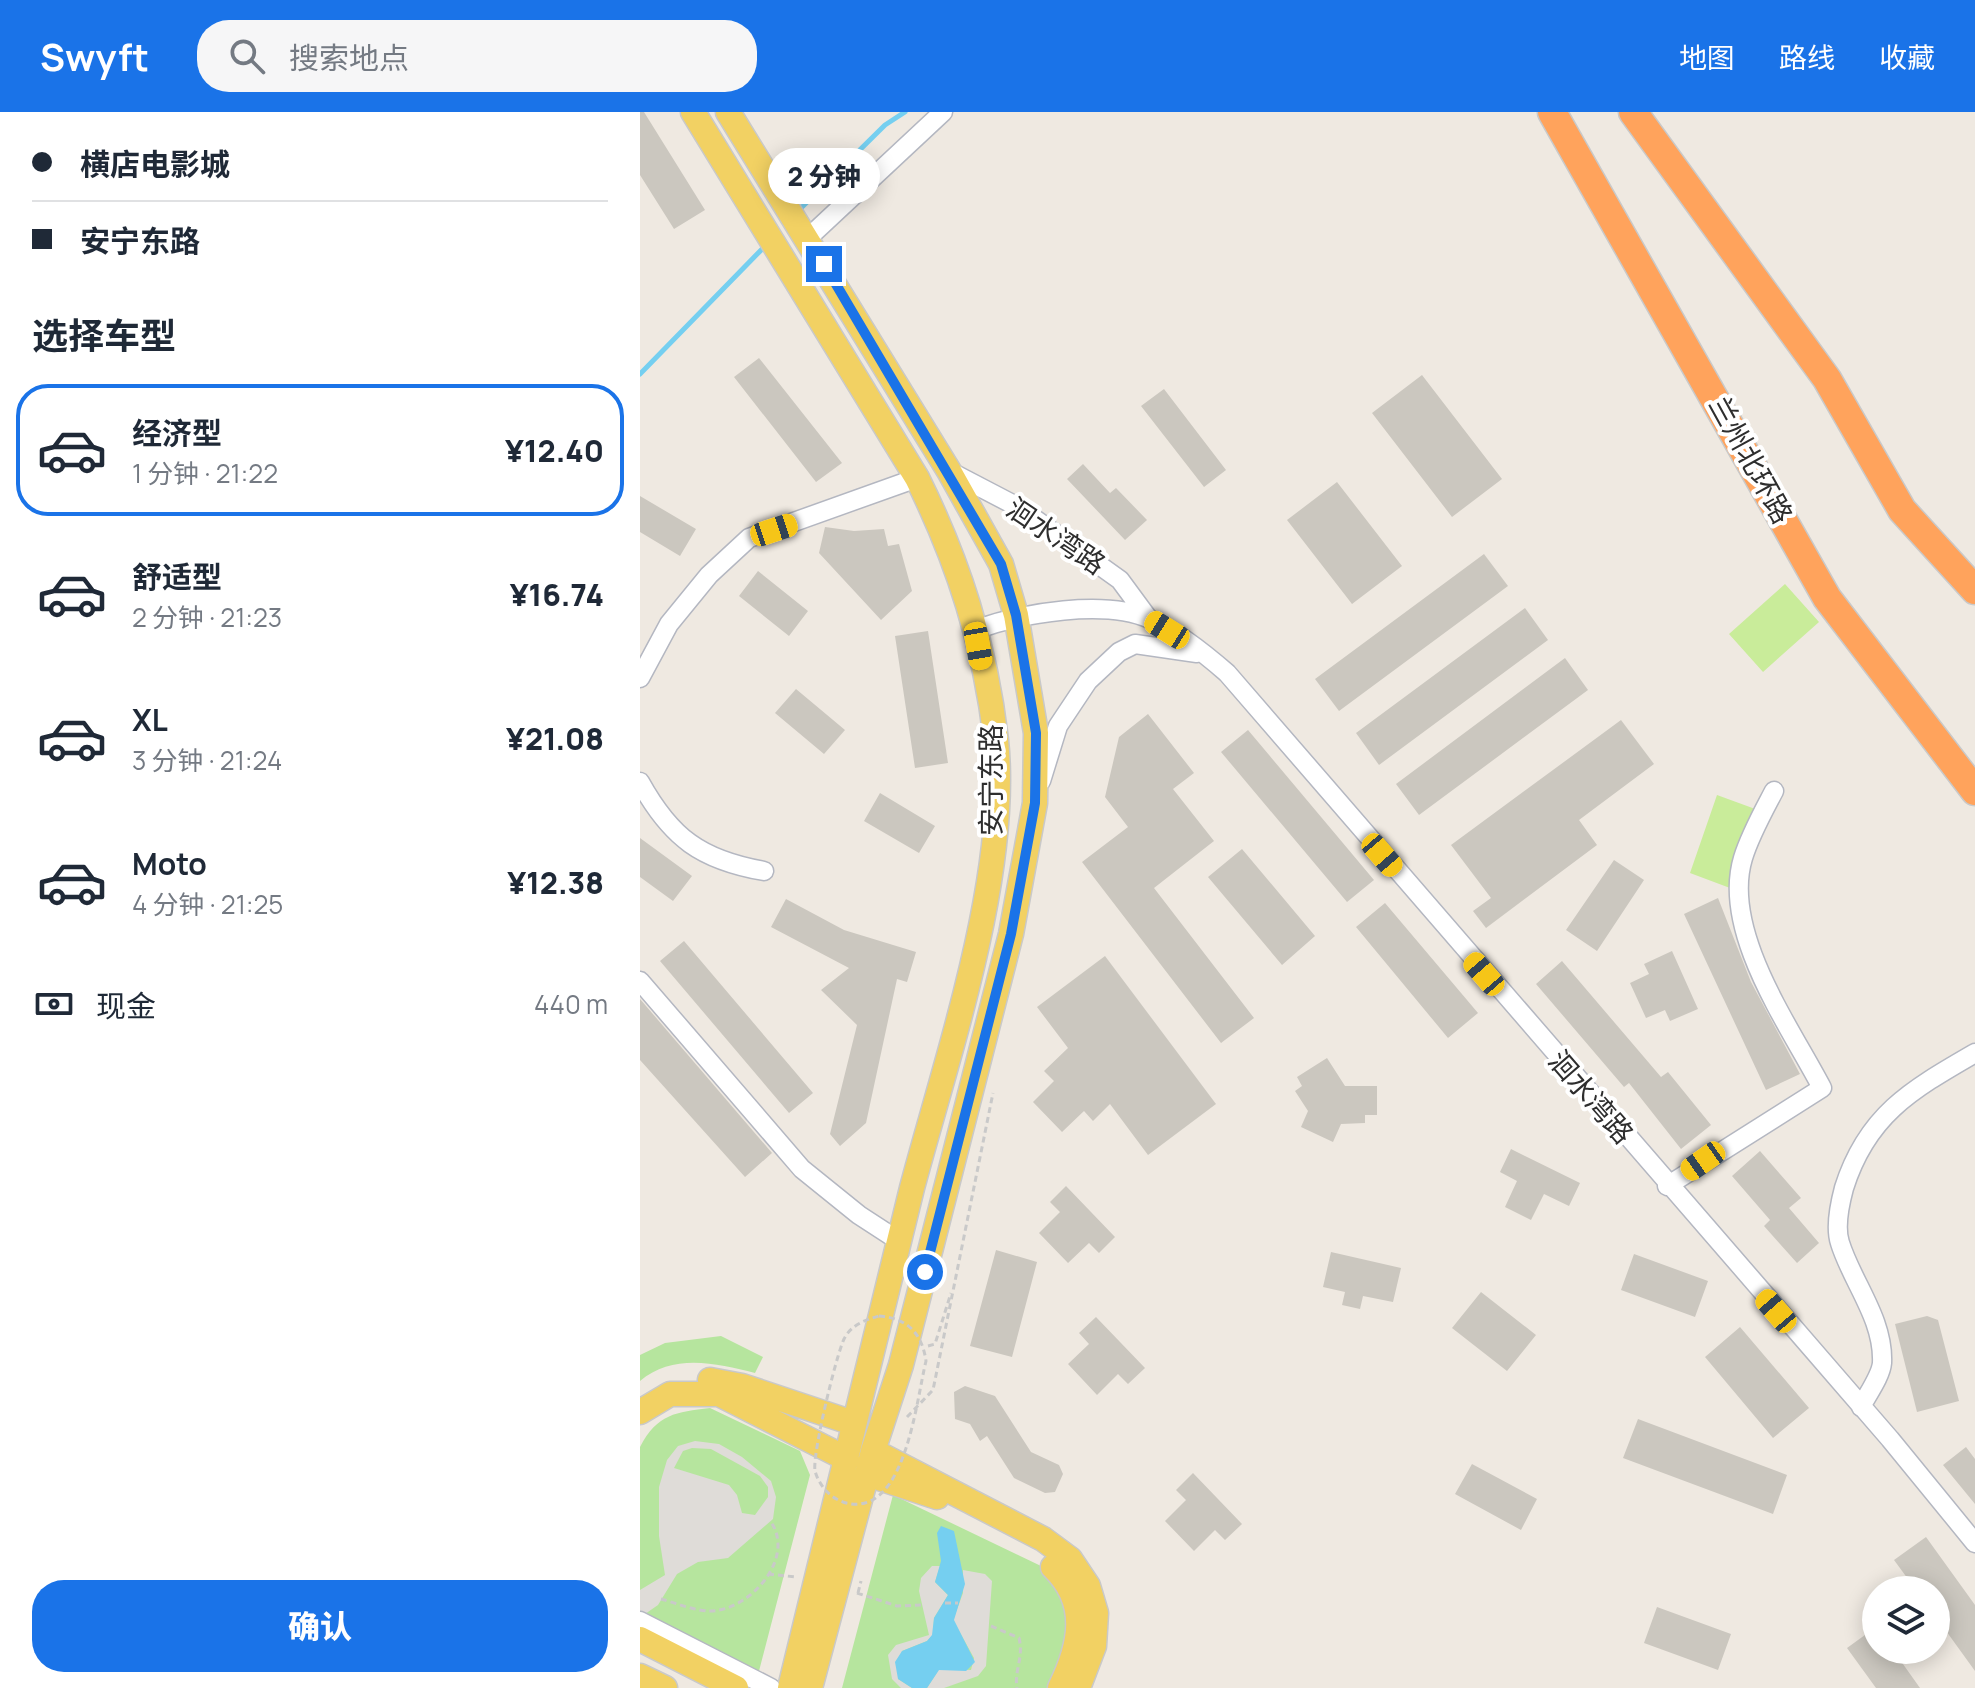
<!DOCTYPE html>
<html lang="zh">
<head>
<meta charset="utf-8">
<style>
	:root { --surface:#fff; --page:#f6f6f7; --text:#1f2937; --muted:#747a83; --line:#e0e1e3; --accent:#1a73e8 }
	body { margin:0; font-family:Manrope,"Noto Sans SC",sans-serif; background:var(--page); color:var(--text); height:100vh; display:flex; flex-direction:column; font-size:30px; white-space:nowrap }
	* { box-sizing:border-box; margin:0 }
	p { font-size:26px; color:var(--muted) }
	.icon { flex:none; width:44px; height:44px; fill:none; stroke:currentColor; stroke-width:2; stroke-linecap:round; stroke-linejoin:round }
	.map { position:relative; flex:1; overflow:hidden }
	.sheet { display:flex; flex-direction:column; background:var(--surface); width:640px }
	.sheet>* { flex:none }
	.hud { display:grid; align-content:center; height:176px; padding:0 32px; background:var(--surface) }
	.buttons { position:absolute; left:1222px; top:1464px; display:grid; gap:16px }
	.buttons a { display:grid; place-items:center; width:88px; height:88px; border-radius:50%; background:var(--surface); box-shadow:0 4px 20px #0003; font-size:40px }
	.end { position:absolute; width:36px; height:36px; margin:-18px; border:10px solid #1a73e8; background:#fff; box-shadow:0 0 0 4px #fff }
	.from { border-radius:50% }
	.bubble { position:absolute; height:56px; border-radius:28px; background:var(--surface); box-shadow:0 4px 20px #0003; font-size:26px; font-weight:800; line-height:56px; text-align:center }
	.car { position:absolute; width:24px; height:48px; margin:-24px -12px; border-radius:10px; box-shadow:0 0 6px 2px #0007; background:linear-gradient(#f5c518 24%,#345 0 40%,#f5c518 0 76%,#345 0 86%,#f5c518 0) }
	.hud b { display:flex; align-items:center; gap:28px; height:76px; font-size:30px }
	.hud b+b { border-top:2px solid var(--line) }
	.hud i { width:20px; height:20px; background:var(--text) }
	ul { padding:0; list-style:none }
	li { display:flex; align-items:center; gap:24px; height:132px; margin:0 16px 12px; padding:0 16px; border:4px solid transparent; border-radius:32px }
	li div { flex:1 }
	li b { display:block; font-size:30px }
	li em { font-style:normal; font-weight:800 }
	li.on { border-color:var(--accent) }
	li>.icon { width:72px; height:72px; stroke-width:1.5 }
	h2 { padding:0 32px; font-size:36px; line-height:96px }
	.pay { display:flex; align-items:center; gap:20px; height:88px; padding:0 32px; font-size:30px }
	.pay p { margin-inline-start:auto }
	.action { display:flex; gap:16px; margin-top:auto; padding:16px 32px }
	.action a { flex:1; height:92px; border-radius:32px; background:var(--accent); color:#fff; font-size:32px; font-weight:800; line-height:92px; text-align:center }
	header { display:flex; align-items:center; gap:48px; box-sizing:border-box; height:112px; padding:0 40px; background:var(--accent); color:#fff }
	header strong { font-size:38px }
	nav { display:flex; gap:44px; margin-inline-start:auto; font-size:28px }
	.search { width:560px; height:72px; background:var(--page); display:flex; align-items:center; gap:20px; box-sizing:border-box; padding:0 28px; border-radius:32px; color:var(--muted); font-size:30px }
	main { display:flex; flex:1; min-height:0 }
	.map>svg:first-child { display:block }
	.green { fill:#b6e59e }
	.pitch { fill:#c9ec9a }
	.plaza { fill:#dfdcd8; fill-rule:evenodd }
	.water { fill:#75cff0 }
	.lines { fill:none; stroke-linecap:round; stroke-linejoin:round }
	.stream { stroke:#75cff0; stroke-width:5 }
	.building { fill:#cbc7bf }
	.minor-casing { stroke:#b4b7c1; stroke-width:21 }
	.major-casing { stroke:#c9c9c9; stroke-width:27 }
	.highway-casing { stroke:#c9c9c9; stroke-width:31 }
	.path { stroke:#c9c9c9; stroke-width:3; stroke-dasharray:6 4; stroke-linecap:butt }
	.minor { stroke:#fff; stroke-width:18 }
	.major { stroke:#f2d163; stroke-width:24 }
	.highway { stroke:#ffa35c; stroke-width:28 }
	.path-bridge { stroke:#c9c9c9; stroke-width:3; stroke-dasharray:6 4; stroke-linecap:butt }
	.route { stroke:#1a73e8; stroke-width:10 }
	.labels { text-anchor:middle; stroke-width:8; stroke-linejoin:round; paint-order:stroke }
	.street-label { font-size:28px; fill:#2e2e2e; stroke:#fff }
</style>
</head>
<body>
<header>
<strong>Swyft</strong>
<div class="search"><svg class="icon" aria-label="search" viewBox="0 0 24 24"><circle cx="10" cy="10" r="6"/><path d="M15 15l6 6"/></svg>搜索地点</div>
<nav><a>地图</a><a>路线</a><a>收藏</a></nav>
</header>
<main>
<section class="sheet">
<div class="hud">
<b><i class="from"></i>横店电影城</b>
<b><i></i>安宁东路</b>
</div>
<h2>选择车型</h2>
<ul>
<li class="on"><svg class="icon" aria-label="car" viewBox="0 0 24 24"><path d="M5 17H2v-5l4-1 3-4h7l3 4 3 1v5h-3M9 17h6M6 11h13"/><circle cx="7" cy="17" r="2"/><circle cx="17" cy="17" r="2"/></svg><div><b>经济型</b><p>1 分钟 · 21:22</p></div><em>¥12.40</em></li>
<li><svg class="icon" aria-label="car" viewBox="0 0 24 24"><path d="M5 17H2v-5l4-1 3-4h7l3 4 3 1v5h-3M9 17h6M6 11h13"/><circle cx="7" cy="17" r="2"/><circle cx="17" cy="17" r="2"/></svg><div><b>舒适型</b><p>2 分钟 · 21:23</p></div><em>¥16.74</em></li>
<li><svg class="icon" aria-label="car" viewBox="0 0 24 24"><path d="M5 17H2v-5l4-1 3-4h7l3 4 3 1v5h-3M9 17h6M6 11h13"/><circle cx="7" cy="17" r="2"/><circle cx="17" cy="17" r="2"/></svg><div><b>XL</b><p>3 分钟 · 21:24</p></div><em>¥21.08</em></li>
<li><svg class="icon" aria-label="car" viewBox="0 0 24 24"><path d="M5 17H2v-5l4-1 3-4h7l3 4 3 1v5h-3M9 17h6M6 11h13"/><circle cx="7" cy="17" r="2"/><circle cx="17" cy="17" r="2"/></svg><div><b>Moto</b><p>4 分钟 · 21:25</p></div><em>¥12.38</em></li>
</ul>
<div class="pay"><svg class="icon" aria-label="cash" viewBox="0 0 24 24"><path d="M3 7h18v10H3z"/><circle cx="12" cy="12" r="2"/></svg>现金<p>440 m</p></div>
<div class="action"><a>确认</a></div>
</section>
<div class="map">
<svg width="1335" height="1576" viewBox="0 0 1335 1576">
	<rect width="100%" height="100%" fill="#efe9e1"/>
	<path class="green" d="M81,1224L123,1245L115,1261C76,1251 33,1241 0,1269V1243L25,1231Z
		M70,1296L160,1339L170,1363L119,1559L0,1501V1335C17,1302 36,1300 70,1296Z
		M253,1383L401,1454C445,1499 429,1525 409,1576H202Z"/>
	<path class="pitch" d="M1145,472L1179,510L1123,560L1089,522Z
		M1077,683L1118,698L1090,776L1050,761Z"/>
	<path class="plaza" d="M55,1329L79,1332L102,1345L131,1369L136,1385L133,1407L88,1446L58,1450L37,1462L18,1493L5,1502L0,1499V1478L25,1463L19,1424V1375L27,1348L38,1334ZM52,1336L71,1337L120,1364L128,1375V1385L115,1403L102,1401L97,1383L89,1373L34,1356L43,1339Z
		M292,1454H300L295,1470L308,1483L294,1506L293,1523L287,1529L262,1539L258,1567L272,1576H261L252,1567L248,1543L256,1533L289,1523L279,1479L281,1466Z
		M323,1458L345,1462L352,1469L346,1554L338,1564L304,1576H287L299,1557L331,1558L334,1546L313,1508L323,1481Z"/>
	<path class="water" d="M301,1414L314,1419L325,1472L314,1508L335,1550L326,1559L299,1558L287,1576H272L258,1567L255,1550L262,1539L287,1529L292,1523L294,1506L308,1483L295,1470L301,1449L297,1421Z"/>
	<g class="lines">
		<path class="stream" d="M157,100L245,13L265,0
			M0,262L126,133"/>
	</g>
	<path class="building" d="M0,0H4L65,98L34,117L0,63Z
		M119,246L202,351L176,370L94,265Z
		M782,263L862,367L812,405L732,301Z
		M524,277L586,358L564,375L501,294Z
		M443,352L470,381L476,376L507,408L485,428L427,367Z
		M697,370L762,454L712,492L647,408Z
		M0,384L56,417L40,444L0,420Z
		M185,415L214,419L244,417L248,434L259,432L272,479L241,508L179,441Z
		M844,442L868,474L699,599L675,567Z
		M118,459L168,499L149,524L99,484Z
		M885,496L908,528L739,653L716,621Z
		M288,519L308,651L275,656L255,524Z
		M925,546L948,578L779,703L756,672Z
		M156,577L205,618L184,642L135,601Z
		M508,602L554,661L533,677L574,729L514,776L614,906L581,931L442,750L488,715L465,685L479,625Z
		M981,608L1014,652L939,708L957,733L846,816L833,799L851,786L811,733Z
		M608,618L734,768L707,790L581,640Z
		M240,681L295,714L279,741L224,709Z
		M0,726L52,764L33,789L0,765Z
		M602,737L675,824L642,853L568,765Z
		M974,748L1004,768L957,839L926,818Z
		M1078,786L1111,870L1160,962L1126,978L1044,802Z
		M146,787L204,818L276,840L267,870L257,867L226,1011L200,1034L190,1022L217,913L181,878L209,856L131,815Z
		M745,791L838,901L808,926L716,815Z
		M44,829L173,981L149,1001L20,849Z
		M1032,839L1058,897L1030,909L1025,898L1006,906L990,871L1009,862L1004,852Z
		M465,844L576,992L508,1043L470,992L453,1009L444,999L422,1020L393,990L414,969L404,959L428,936L397,895Z
		M922,849L1021,965L1028,960L1071,1013L1041,1037L989,971L984,975L896,872Z
		M0,887L132,1041L105,1065L0,948Z
		M687,946L705,974H737V1003H725V1011L701,1012L693,1030L661,1015L668,999L655,979L662,974L657,965Z
		M871,1037L940,1071L929,1094L904,1082L891,1108L865,1095L877,1069L860,1060Z
		M1120,1039L1161,1086L1149,1096L1179,1131L1157,1151L1124,1114L1130,1108L1092,1064Z
		M426,1074L475,1125L459,1141L449,1131L428,1151L399,1121L420,1100L410,1090Z
		M356,1138L397,1150L372,1245L330,1234Z
		M691,1140L761,1156L753,1190L723,1184L720,1197L702,1193L705,1180L683,1175Z
		M994,1142L1068,1169L1055,1205L981,1178Z
		M841,1180L896,1223L867,1259L812,1216Z
		M1287,1204L1298,1208L1319,1289L1277,1300L1255,1212Z
		M456,1205L505,1256L488,1272L478,1262L457,1283L428,1252L449,1232L439,1221Z
		M1100,1215L1169,1296L1133,1326L1065,1245Z
		M325,1274L355,1284L391,1340L419,1353L423,1362L415,1380L405,1381L374,1366L347,1324L340,1329L330,1312L315,1307L314,1280Z
		M998,1307L1147,1363L1133,1402L983,1346Z
		M1326,1335L1335,1347V1392L1303,1353Z
		M832,1352L897,1387L881,1418L815,1382Z
		M553,1361L602,1412L585,1428L575,1418L554,1439L525,1409L546,1388L536,1378Z
		M1286,1425L1335,1493V1559L1296,1505V1478H1276L1254,1448Z
		M1017,1495L1091,1522L1078,1558L1004,1531Z
		M1236,1515V1538H1253L1280,1576H1236L1207,1536Z"/>
	<g class="lines">
		<g class="minor-casing">
			<path id="minor" d="M168,126L303,0
				M309,359L378,395L480,468L508,506
				M338,517C382,501 465,487 510,507C538,520 564,541 587,561L1250,1327L1335,1431
				M0,566L29,512L69,463L109,426L277,366
				M401,669L418,614L448,569L479,540L495,532L557,541
				M0,670C31,726 61,748 124,759
				M0,869L162,1057L219,1103L259,1129
				M1027,1074L1182,976C1149,913 1081,819 1103,746C1110,723 1123,700 1134,679
				M1221,1295C1227,1283 1241,1264 1242,1251C1244,1207 1212,1170 1200,1131C1195,1116 1200,1091 1204,1076C1227,1003 1271,978 1335,941
				M0,1509L131,1576"/>
		</g>
		<g class="major-casing">
			<path id="major" d="M53,0L277,366C319,451 345,533 356,628C370,763 307,944 272,1076C230,1242 192,1410 150,1576
				M88,0L309,359L361,452L376,503L396,621L395,691L371,822L261,1253L233,1339L170,1576
				M70,1268L102,1274L213,1311
				M0,1300L30,1282H79L207,1347
				M233,1339L403,1427L430,1447L448,1474L456,1501L454,1534L438,1576
				M227,1362L297,1385
				M413,1455C450,1491 441,1533 420,1576
				M0,1527L96,1576
				M0,1564L25,1576"/>
		</g>
		<g class="highway-casing">
			<path id="highway" d="M912,0L1187,486L1335,679
				M993,0L1187,267L1262,398L1335,478"/>
		</g>
		<path class="path" d="M288,1234L295,1232L311,1181
			M267,1305L293,1278L353,981
			M128,1462L156,1465
			M217,1481L257,1494L283,1493
			M218,1481L221,1469
			M21,1487C36,1491 55,1499 70,1499C109,1499 156,1447 131,1410
			M305,1491H318
			M351,1514L379,1526C384,1545 374,1559 377,1576"/>
		<use href="#minor" class="minor"/>
		<use href="#major" class="major"/>
		<use href="#highway" class="highway"/>
		<path class="path-bridge" d="M239,1204C267,1206 282,1221 286,1249C276,1289 265,1410 203,1390C189,1385 179,1373 175,1359C172,1343 196,1244 204,1227C211,1213 225,1208 239,1204Z"/>
	</g>
	<g class="lines">
		<path class="route" d="M184,152L361,452L376,503L396,621L395,691L371,822L285,1160"/>
	</g>
	<g class="labels">
		<g class="street-label">
			<text transform="translate(1111 348) rotate(61)" y="10">兰州北环路</text>
			<text transform="translate(416 424) rotate(34)" y="10">洄水湾路</text>
			<text transform="translate(351 668) rotate(-90)" y="10">安宁东路</text>
			<text transform="translate(951 985) rotate(49)" y="10">洄水湾路</text>
		</g>
	</g>
</svg>
<div class="buttons">
<a><svg class="icon" aria-label="layers" viewBox="0 0 24 24"><path d="M12 4l9 5-9 5-9-5zM3 14l9 5 9-5"/></svg></a>
</div>
<i class="end from" style="left:285px;top:1160px"></i>
<i class="end" style="left:184px;top:152px"></i>
<div class="bubble" style="left:128px;top:36px;width:112px">2 分钟</div>
<i class="car" style="left:134px;top:418px;rotate:72deg"></i>
<i class="car" style="left:527px;top:518px;rotate:302deg"></i>
<i class="car" style="left:338px;top:534px;rotate:170deg"></i>
<i class="car" style="left:742px;top:743px;rotate:139deg"></i>
<i class="car" style="left:844px;top:862px;rotate:319deg"></i>
<i class="car" style="left:1063px;top:1049px;rotate:235deg"></i>
<i class="car" style="left:1136px;top:1199px;rotate:319deg"></i>
</div>
</main>
</body>
</html>
